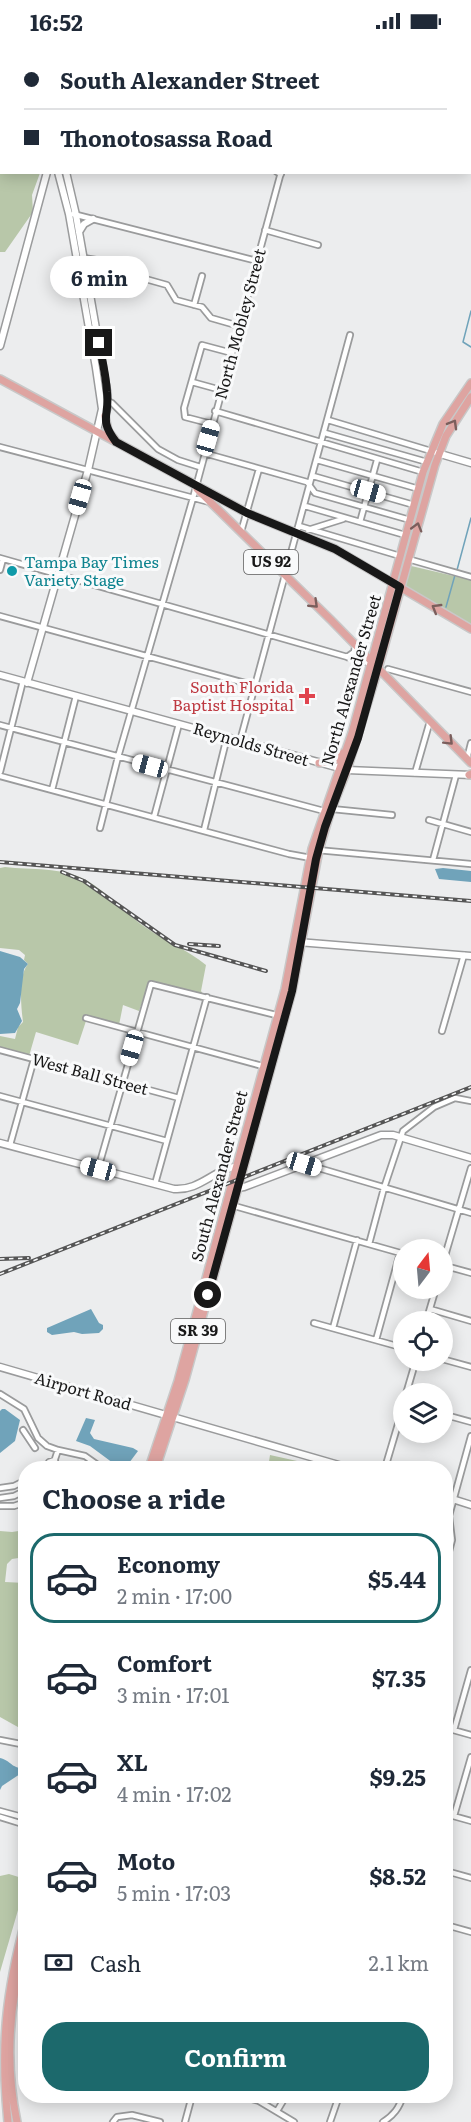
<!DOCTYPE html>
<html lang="en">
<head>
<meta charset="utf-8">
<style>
	:root { --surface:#fff; --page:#f2f2f3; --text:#1f2937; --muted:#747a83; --line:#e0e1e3; --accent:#1c696c }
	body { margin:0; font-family:Literata,serif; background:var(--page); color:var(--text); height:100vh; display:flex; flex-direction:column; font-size:22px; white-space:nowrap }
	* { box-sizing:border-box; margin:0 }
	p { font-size:20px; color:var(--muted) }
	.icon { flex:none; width:33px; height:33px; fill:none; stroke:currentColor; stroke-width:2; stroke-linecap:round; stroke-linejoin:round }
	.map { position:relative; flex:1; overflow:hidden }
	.side { position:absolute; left:18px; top:1419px; width:435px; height:642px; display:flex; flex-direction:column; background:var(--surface); border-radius:24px; box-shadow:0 3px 15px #0003 }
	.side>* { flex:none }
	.guide { position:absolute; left:0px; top:0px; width:471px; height:132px; box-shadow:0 3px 15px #0003; display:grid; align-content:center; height:132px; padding:0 24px; background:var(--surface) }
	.needle { width:39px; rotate:16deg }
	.controls { position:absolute; left:393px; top:1197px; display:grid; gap:12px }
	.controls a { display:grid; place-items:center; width:60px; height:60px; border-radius:50%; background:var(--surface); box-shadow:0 3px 15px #0003; font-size:30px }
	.end { position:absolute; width:27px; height:27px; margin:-14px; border:8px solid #181818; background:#fff; box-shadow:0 0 0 3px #fff }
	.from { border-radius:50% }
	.bubble { position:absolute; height:42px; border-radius:21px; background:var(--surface); box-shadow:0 3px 15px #0003; font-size:20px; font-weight:700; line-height:42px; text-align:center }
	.car { position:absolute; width:18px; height:36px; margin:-18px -9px; border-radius:8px; box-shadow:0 0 4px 2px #0007; background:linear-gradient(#fff 24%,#345 0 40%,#fff 0 76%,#345 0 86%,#fff 0) }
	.guide b { display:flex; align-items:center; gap:21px; height:57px; font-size:22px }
	.guide b+b { border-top:2px solid var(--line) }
	.guide i { width:15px; height:15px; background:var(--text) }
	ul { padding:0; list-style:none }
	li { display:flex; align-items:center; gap:18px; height:90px; margin:0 12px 9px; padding:0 12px; border:3px solid transparent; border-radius:24px }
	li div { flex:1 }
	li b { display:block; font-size:22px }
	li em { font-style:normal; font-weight:700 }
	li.selected { border-color:var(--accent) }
	li>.icon { width:54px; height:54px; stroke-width:1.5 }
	h2 { padding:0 24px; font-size:27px; line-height:72px }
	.pay { display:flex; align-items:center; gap:15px; height:66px; padding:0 24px; font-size:22px }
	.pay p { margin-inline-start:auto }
	.button { display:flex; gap:12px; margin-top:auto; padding:12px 24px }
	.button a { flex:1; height:69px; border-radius:24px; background:var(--accent); color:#fff; font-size:24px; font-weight:700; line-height:69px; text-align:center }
	.status { display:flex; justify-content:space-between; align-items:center; height:42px; padding:0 30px; background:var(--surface); direction:ltr }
	.status svg { height:16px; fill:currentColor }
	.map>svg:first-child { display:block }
	.green { fill:#b8c7a9 }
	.water { fill:#70a3ba }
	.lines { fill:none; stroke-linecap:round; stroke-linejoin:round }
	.stream { stroke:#70a3ba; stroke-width:1.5 }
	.street-casing { stroke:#9a9b9c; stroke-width:8 }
	.secondary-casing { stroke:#9a9b9c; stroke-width:9 }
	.primary-casing { stroke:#c8c8c8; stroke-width:10 }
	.street { stroke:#fff; stroke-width:4.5 }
	.secondary { stroke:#fff; stroke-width:6 }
	.primary { stroke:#dea4a1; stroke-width:7 }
	.rail-casing { stroke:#555; stroke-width:4 }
	.rail { stroke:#f9fafb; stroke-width:1.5; stroke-dasharray:4.5; stroke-linecap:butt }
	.oneway { stroke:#7b5e5c }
	.route { stroke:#181818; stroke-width:8 }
	.culture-dot { fill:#0f9aa8; stroke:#f9fafb; stroke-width:2 }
	.health-dot { fill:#e0444e; stroke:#f9fafb; stroke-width:2 }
	.labels { text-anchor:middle; stroke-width:6; stroke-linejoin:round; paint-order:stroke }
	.shield { fill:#f9fafb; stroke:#5c5c5c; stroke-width:1.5 }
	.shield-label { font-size:15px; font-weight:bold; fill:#181818 }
	.street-label { font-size:16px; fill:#181818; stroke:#f9fafb }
	.culture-label { font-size:16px; fill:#0d838f; stroke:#f9fafb; text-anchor:start }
	.health-label { font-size:16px; fill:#be3a42; stroke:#f9fafb; text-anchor:end }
</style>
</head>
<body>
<div class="status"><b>16:52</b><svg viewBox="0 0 49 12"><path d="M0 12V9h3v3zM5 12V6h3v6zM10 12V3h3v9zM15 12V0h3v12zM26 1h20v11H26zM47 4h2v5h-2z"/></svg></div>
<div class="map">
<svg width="471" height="2080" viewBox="0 0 471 2080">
	<rect width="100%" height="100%" fill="#ecedee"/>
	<path class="green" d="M0,108L2,130L40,131L32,153L33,170L5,210H0Z
		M407,523L471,538V585L403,544Z
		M5,825C31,828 62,825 86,838C109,851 126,873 148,887C167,900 188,908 206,923L201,949L203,952L151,940H149L139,969L123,963L119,983L85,974L84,978L86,979L78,1003L36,990L29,1014L0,1005V994L15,997L18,985L23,980C21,964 18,934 28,922L24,918L25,913L19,908L0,906V826Z
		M270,1413L315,1423V1426H268Z
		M25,1488V1515L12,1517L7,1522L5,1540L25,1541V1689L0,1675V1489L12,1490Z
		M9,1832L25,1837V1844L0,1930V1834Z"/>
	<path class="water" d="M443,826L471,829V840L439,837L435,827Z
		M0,909L20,915L28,922L24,927L20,961L17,967L22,979L15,991L0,992Z
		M91,1267L99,1281L103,1283V1287L99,1291L82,1292L74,1290L52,1293L47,1290V1286Z
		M2,1367H5L20,1378L15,1399L0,1411V1369Z
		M86,1376L95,1378L90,1391L94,1397L133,1406L138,1409L126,1425L113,1421L90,1404L76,1399Z
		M0,1716C12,1719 11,1727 26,1726L25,1732H20L2,1744L0,1748Z"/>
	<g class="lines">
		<path class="stream" d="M471,269L463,300L471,305
			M457,528L471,476
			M446,565L455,533"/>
		<g class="street-casing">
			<path id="street" d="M25,0V2
				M3,2L9,0
				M38,2L40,0
				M0,10L2,9
				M73,172L257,219
				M265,188L318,203
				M84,216L102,219L110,227L167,243L176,258L202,265L211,276L239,284
				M194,263L202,234
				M192,340L221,348
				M108,359L112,361L158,407L178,418L200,425
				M215,369L423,430
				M328,378L431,409
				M212,382L185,375L184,366L202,303L232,311
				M325,391L427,420
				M0,405L209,460
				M204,411L307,440L315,451L410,478
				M317,418L419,447
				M313,434L414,463
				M305,464L405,493
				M360,480L377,418
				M299,484L400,514
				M308,488L343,477
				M241,490L259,427
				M0,516L372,622
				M408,517L471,535
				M0,528L3,517
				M0,574L256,644
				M347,615L354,610L355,605
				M388,627L471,650
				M0,683L324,769L332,767L392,773
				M240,699L350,293
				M467,717L471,701
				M0,730L23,639
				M415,731L430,679
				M0,734L289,812L311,816
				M52,748L76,654
				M154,775L179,682
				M429,778L471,790
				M100,786L118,715L193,456L280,134L281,132L277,130
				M204,788L227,695
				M317,808L471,822
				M433,818L456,733
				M86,976L266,1025
				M442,989L464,913
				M0,1008L179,1056
				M0,1054L167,1099
				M10,1103L34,1017
				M305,1122L471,1171
				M98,1127L151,942L284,975
				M155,1142L207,955
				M231,1163L404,1212
				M369,1202L384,1146L403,1089L434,1065L455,1056L471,1059
				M442,1223L471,1231
				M442,1224L471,1126
				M430,1267L471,1279
				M426,1280L436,1246
				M314,1281L404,1306
				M333,1286L357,1198
				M376,1298L400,1211
				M442,1317L471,1325
				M0,1352L24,1367L38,1396L47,1404L58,1408L85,1414L102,1426
				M406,1352L416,1318
				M442,1372L471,1380
				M23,1388L35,1406
				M47,1426L49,1420L55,1418
				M52,1426L58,1408
				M385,1426L404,1362
				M0,1446L14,1444L26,1438
				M0,1456L14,1454L26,1448
				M0,1464H14L26,1460
				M446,1521L452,1498L449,1474L471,1394
				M446,1686L471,1693
				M454,1688L471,1628
				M0,1698L26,1703
				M0,1769L26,1776
				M446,1772L471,1779
				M454,1774L471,1715
				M0,1775L26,1783
				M446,1829L471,1836
				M446,1883L471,1890
				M240,2054L259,2059L294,2080
				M277,2069L286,2054
				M113,2080L117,2075L132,2073L160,2080
				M185,2080L192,2054
				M330,2080L339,2054
				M383,2080C394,2073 399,2066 403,2054"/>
		</g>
		<g class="secondary-casing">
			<path id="secondary" d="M0,34L2,35
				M0,45L2,46
				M66,130L76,173L107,349V367L103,378
				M79,190L84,182L93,177
				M0,304L47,130
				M437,411L471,421
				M0,633L347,728L471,733
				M27,641L88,428L102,367L96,326L69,172L58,130
				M298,900L471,914
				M0,1101L174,1147C201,1149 214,1126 240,1124
				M237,1146L244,1145L381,1093H393L471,1116
				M0,1325L349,1426
				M446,1455L471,1463"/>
		</g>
		<g class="primary-casing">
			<path id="primary" d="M0,337L247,471L335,507L471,587
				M105,374L108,389L115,398
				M197,447L331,578L471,721
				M319,721L336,718L343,711
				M469,733L471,732
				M149,1426L178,1339L285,947L312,807L352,691L423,430L443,382L471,341
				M156,1426L185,1338L292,949L319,808L330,771L347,728L378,627L435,423L446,394L471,355
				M8,2080C0,2003 6,1950 26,1876
				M17,2080C4,2019 9,1960 26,1900"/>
		</g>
		<use href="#street" class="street"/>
		<use href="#secondary" class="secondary"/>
		<use href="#primary" class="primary"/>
		<g class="rail-casing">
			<path id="rail" d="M0,820L471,859
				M62,830L84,839L175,903L266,929
				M189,902L219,904
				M0,1217L29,1216
				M0,1232L471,1045"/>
		</g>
		<use href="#rail" class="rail"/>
	</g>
	<defs><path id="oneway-chevron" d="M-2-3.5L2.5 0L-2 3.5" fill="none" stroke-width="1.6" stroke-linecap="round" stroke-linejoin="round" transform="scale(1.5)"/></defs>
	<g class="oneway">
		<use href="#oneway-chevron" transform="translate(453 382) rotate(-60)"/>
		<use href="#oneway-chevron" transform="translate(417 485) rotate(-74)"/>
		<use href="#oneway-chevron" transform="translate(314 562) rotate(44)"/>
		<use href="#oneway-chevron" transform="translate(436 566) rotate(-149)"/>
		<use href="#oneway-chevron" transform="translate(449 699) rotate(45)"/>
	</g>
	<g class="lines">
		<path class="route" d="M99,301C102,317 106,333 107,350C110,375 98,376 116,400L247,471L335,507L400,545L358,696L325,785L316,817L292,949L208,1253"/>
	</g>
	<circle class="culture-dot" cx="12" cy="529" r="6"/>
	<path class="health-dot" d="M304 645h6v6h6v6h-6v6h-6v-6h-6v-6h6z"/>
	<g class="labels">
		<g class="shield">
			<rect x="244" y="508" width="54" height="24" rx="4.5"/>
			<rect x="171" y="1277" width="54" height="24" rx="4.5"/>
		</g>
		<g class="shield-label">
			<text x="271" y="525">US 92</text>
			<text x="198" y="1294">SR 39</text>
		</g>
		<g class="street-label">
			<text transform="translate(240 282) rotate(-75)" y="6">North Mobley Street</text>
			<text transform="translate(351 638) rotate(-74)" y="6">North Alexander Street</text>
			<text transform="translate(251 702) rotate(16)" y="6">Reynolds Street</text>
			<text transform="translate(90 1032) rotate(15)" y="6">West Ball Street</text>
			<text transform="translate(219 1134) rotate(-75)" y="6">South Alexander Street</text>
			<text transform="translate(83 1349) rotate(16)" y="6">Airport Road</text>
		</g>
		<g class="culture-label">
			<text x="24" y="526">Tampa Bay Times<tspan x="24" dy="18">Variety Stage</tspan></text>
		</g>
		<g class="health-label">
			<text x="294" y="651">South Florida<tspan x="294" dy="18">Baptist Hospital</tspan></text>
		</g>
	</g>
</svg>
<div class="controls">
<a><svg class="needle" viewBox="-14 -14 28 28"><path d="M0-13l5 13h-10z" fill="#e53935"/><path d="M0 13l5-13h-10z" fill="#747a83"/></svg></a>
<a><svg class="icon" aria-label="locate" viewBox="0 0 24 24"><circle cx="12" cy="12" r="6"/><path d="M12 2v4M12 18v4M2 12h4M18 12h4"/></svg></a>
<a><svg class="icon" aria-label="layers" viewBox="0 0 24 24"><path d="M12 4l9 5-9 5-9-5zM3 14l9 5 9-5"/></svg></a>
</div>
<i class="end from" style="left:208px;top:1253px"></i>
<i class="end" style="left:99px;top:301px"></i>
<div class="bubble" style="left:50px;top:214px;width:99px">6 min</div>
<i class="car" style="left:208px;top:396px;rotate:16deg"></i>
<i class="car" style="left:368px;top:449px;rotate:106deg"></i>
<i class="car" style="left:80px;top:455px;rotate:196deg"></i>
<i class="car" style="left:150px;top:724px;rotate:285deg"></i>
<i class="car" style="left:132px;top:1006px;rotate:196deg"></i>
<i class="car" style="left:304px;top:1122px;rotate:107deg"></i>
<i class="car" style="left:98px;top:1127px;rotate:285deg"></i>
<div class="guide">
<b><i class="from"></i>South Alexander Street</b>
<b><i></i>Thonotosassa Road</b>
</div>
<section class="side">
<h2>Choose a ride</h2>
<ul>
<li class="selected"><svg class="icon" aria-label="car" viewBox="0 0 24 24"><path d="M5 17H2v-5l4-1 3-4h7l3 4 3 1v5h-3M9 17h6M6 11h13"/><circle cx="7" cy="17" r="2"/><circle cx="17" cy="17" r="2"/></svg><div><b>Economy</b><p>2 min · 17:00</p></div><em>$5.44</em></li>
<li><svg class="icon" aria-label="car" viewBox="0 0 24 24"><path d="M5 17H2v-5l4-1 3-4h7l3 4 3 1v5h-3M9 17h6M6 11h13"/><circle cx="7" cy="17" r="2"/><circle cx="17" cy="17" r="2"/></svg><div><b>Comfort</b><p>3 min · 17:01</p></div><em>$7.35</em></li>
<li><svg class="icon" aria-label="car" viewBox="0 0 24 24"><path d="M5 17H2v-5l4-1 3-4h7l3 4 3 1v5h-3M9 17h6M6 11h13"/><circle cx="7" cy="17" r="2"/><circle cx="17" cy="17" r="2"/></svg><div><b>XL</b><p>4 min · 17:02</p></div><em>$9.25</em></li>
<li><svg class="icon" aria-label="car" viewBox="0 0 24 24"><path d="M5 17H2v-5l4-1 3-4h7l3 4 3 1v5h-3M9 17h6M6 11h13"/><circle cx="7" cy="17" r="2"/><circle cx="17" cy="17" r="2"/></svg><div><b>Moto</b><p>5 min · 17:03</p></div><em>$8.52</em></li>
</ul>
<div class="pay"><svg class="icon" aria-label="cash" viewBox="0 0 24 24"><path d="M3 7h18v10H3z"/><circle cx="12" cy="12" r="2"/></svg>Cash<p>2.1 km</p></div>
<div class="button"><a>Confirm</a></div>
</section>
</div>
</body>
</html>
